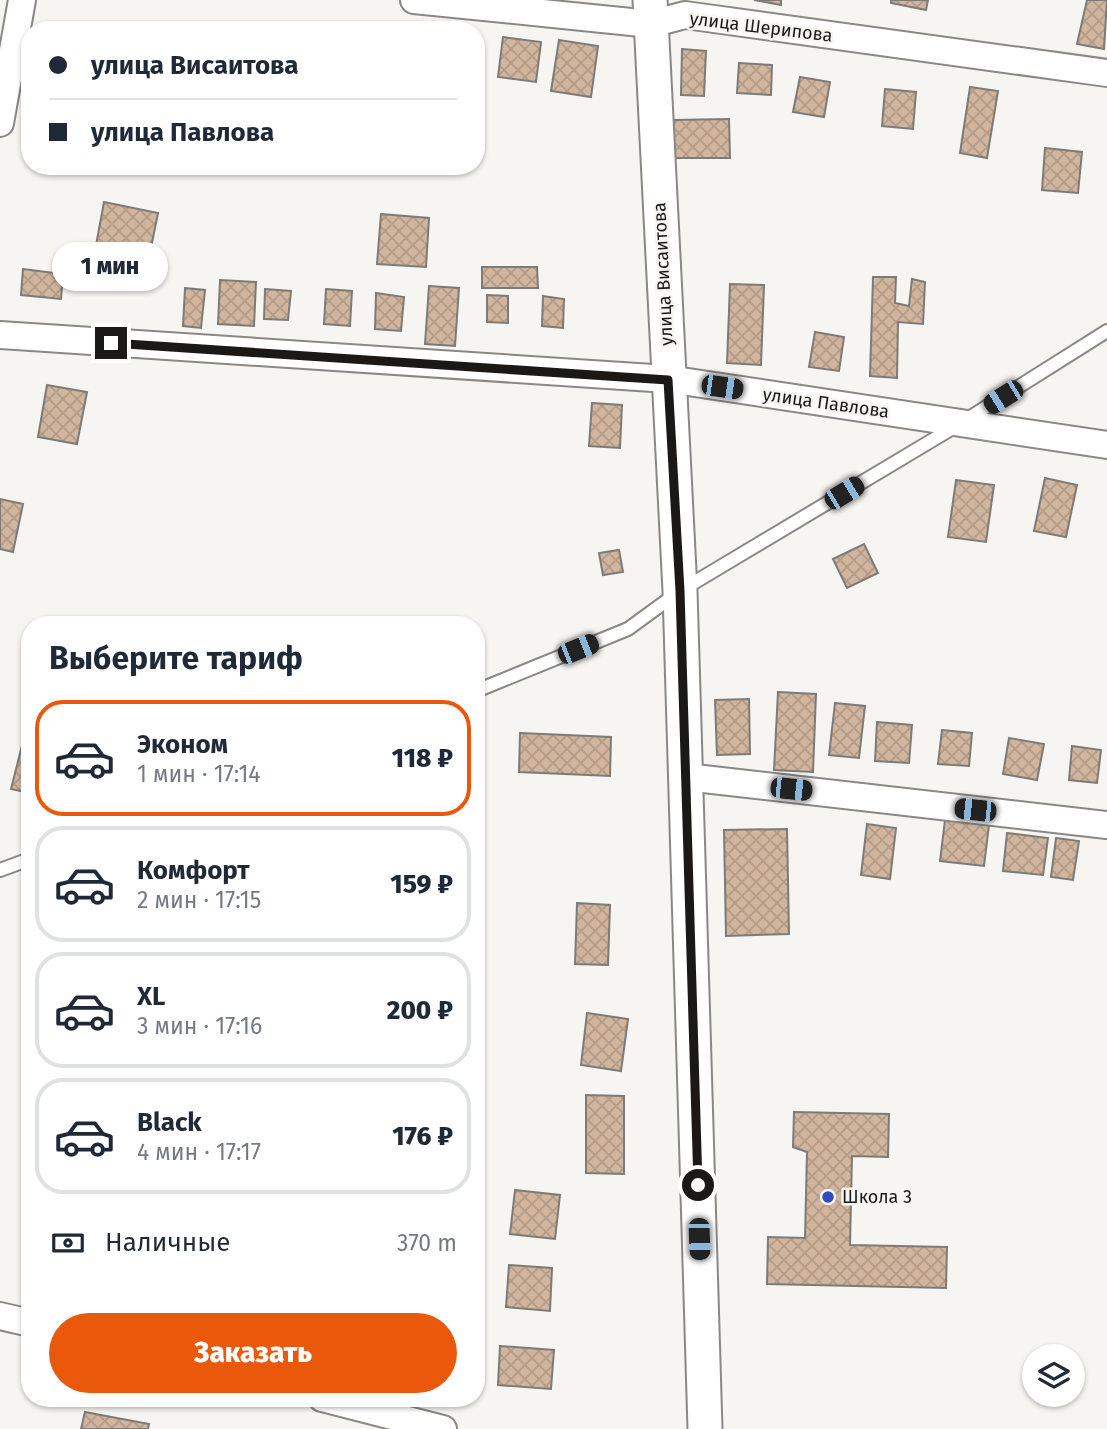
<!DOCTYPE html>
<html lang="ru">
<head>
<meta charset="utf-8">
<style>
	:root { --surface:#fff; --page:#f2f2f3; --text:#1f2937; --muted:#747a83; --line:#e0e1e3; --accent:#ea580c }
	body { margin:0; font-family:"Fira Sans",sans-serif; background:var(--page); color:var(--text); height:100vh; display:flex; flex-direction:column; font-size:26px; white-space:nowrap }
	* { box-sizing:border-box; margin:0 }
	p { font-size:23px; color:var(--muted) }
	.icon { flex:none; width:38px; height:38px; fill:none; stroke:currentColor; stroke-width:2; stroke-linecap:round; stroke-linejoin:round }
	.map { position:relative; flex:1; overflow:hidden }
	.drawer { position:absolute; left:21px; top:616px; width:464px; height:791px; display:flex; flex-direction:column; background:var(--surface); border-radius:28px; box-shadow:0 2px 5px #0004 }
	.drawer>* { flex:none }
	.hud { position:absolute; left:21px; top:21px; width:464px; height:154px; border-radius:28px; box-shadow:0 2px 5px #0004; display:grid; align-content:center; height:154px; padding:0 28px; background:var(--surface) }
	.controls { position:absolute; left:1022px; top:1344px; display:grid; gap:14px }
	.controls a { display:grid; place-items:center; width:63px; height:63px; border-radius:50%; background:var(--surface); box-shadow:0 2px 5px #0004; font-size:35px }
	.end { position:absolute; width:32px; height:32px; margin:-16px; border:9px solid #1a1918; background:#fff; box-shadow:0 0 0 4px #fff }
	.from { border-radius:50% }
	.bubble { position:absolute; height:49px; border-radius:24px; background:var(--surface); box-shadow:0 2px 5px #0004; font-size:23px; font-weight:800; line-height:49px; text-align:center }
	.car { position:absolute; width:21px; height:42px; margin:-21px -10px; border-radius:9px; box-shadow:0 0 5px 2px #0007; background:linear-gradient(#222 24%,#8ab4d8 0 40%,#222 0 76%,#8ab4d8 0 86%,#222 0) }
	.hud b { display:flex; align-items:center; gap:24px; height:66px; font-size:26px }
	.hud b+b { border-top:2px solid var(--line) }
	.hud i { width:18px; height:18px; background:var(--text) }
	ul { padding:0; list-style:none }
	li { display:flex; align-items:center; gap:21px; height:116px; margin:0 14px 10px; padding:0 14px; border:4px solid var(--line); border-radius:28px }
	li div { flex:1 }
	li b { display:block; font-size:26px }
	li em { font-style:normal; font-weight:800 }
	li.active { border-color:var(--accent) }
	li>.icon { width:63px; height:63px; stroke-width:1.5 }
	h2 { padding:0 28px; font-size:32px; line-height:84px }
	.pay { display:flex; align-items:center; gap:18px; height:77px; padding:0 28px; font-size:26px }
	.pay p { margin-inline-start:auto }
	.button { display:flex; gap:14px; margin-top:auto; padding:14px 28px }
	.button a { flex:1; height:80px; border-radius:42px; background:var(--accent); color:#fff; font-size:28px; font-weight:800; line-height:80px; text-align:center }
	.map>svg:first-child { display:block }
	.building { fill:url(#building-cross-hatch); stroke:#7d7b78; stroke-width:2 }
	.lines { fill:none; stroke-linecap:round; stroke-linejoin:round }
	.service-casing { stroke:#8a8885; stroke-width:16 }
	.minor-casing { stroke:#8a8885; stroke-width:30 }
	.tertiary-casing { stroke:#8a8885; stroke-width:37 }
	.service { stroke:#fff; stroke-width:12 }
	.minor { stroke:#fff; stroke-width:26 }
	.tertiary { stroke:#fff; stroke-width:33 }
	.route { stroke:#1a1918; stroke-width:9 }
	.poi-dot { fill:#304cbd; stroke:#f6f5f1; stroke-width:2.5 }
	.labels { text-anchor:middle; stroke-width:5; stroke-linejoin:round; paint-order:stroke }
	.street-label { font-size:18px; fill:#1a1918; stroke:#f6f5f1 }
	.poi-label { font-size:18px; fill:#1a1918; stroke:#f6f5f1; text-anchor:start }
</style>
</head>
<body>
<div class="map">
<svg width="1107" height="1429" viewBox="0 0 1107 1429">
	<defs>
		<pattern id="building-cross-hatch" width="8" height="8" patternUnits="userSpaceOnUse" patternTransform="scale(1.75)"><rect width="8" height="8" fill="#d1b59e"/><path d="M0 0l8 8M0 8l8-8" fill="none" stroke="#b39b87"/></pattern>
	</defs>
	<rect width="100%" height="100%" fill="#f6f5f1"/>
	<path class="building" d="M754,0H781V5Z
		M891,0H928L926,10L891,3Z
		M1087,0H1107L1104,49L1077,44Z
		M160,23L194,28V30H159Z
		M283,24L312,30H282Z
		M388,26L419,29V30H388Z
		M503,37L541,42L536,82L498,77Z
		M559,40L598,46L591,97L551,91Z
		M682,49L706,51L704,96L681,95Z
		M739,63L772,65L771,95L737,93Z
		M800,77L830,82L824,117L793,112Z
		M970,87L998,91L987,158L960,153Z
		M885,89L916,92L913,129L882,126Z
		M729,119L730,158H674L673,120Z
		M1045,148L1082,152L1078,193L1042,190Z
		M104,202L158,213L145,278L92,267Z
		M381,214L429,218L426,267L377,264Z
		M482,267H537L538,288H482Z
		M23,269L63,274L61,299L21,295Z
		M873,277H896L895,303L909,306L912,279L925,282L923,324L898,322L897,378L870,376Z
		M220,280L256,282L254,326L218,324Z
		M730,284L764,285L761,365L727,363Z
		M429,286L459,288L455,346L425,344Z
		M185,288L205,290L201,328L183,326Z
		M265,289L291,291L288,320L264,319Z
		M326,289L352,291L350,326L324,324Z
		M376,293L404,297L401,331L375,329Z
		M487,295L508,296V323L487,322Z
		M543,296L564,299L563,328L542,326Z
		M815,332L844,337L839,371L809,367Z
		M47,385L87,392L77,444L38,437Z
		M592,403L622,405L620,448L589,446Z
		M1045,478L1077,485L1066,537L1034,531Z
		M956,480L994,485L986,542L948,537Z
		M0,499L23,504L13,552L0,549Z
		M864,544L878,573L847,588L833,559Z
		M619,550L623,572L603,575L599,553Z
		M778,692L816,694L813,772L774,770Z
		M749,699L750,754L717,755L715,700Z
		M835,703L865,706L859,758L829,755Z
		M30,714V793L11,789Z
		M877,722L912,725L909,763L875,761Z
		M942,730L972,733L969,766L938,764Z
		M520,733L611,737L610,776L519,772Z
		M1009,738L1044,744L1037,780L1003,774Z
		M1072,746L1101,750L1097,783L1069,780Z
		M945,820L989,825L984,866L940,861Z
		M867,824L896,828L890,879L861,875Z
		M787,829L789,934L726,936L724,830Z
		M1007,833L1048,838L1043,875L1003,871Z
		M1056,838L1079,841L1073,880L1051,877Z
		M577,903L610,905L608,965L575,964Z
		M587,1013L628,1019L621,1071L581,1065Z
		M586,1095L624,1096V1174L586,1173Z
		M794,1112L889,1114L888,1157L852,1156L850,1245L947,1247L946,1288L767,1284L768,1237L805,1238L807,1152L793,1147Z
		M476,1185L483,1186L477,1234H476Z
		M515,1190L560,1195L555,1239L510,1234Z
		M509,1265L552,1268L550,1311L506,1307Z
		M500,1346L554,1350L551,1389L498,1385Z
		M85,1412L149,1424L148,1429H81Z"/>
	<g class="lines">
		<g class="service-casing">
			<path id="service" d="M476,691L628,629L680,591L961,423L1107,331
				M0,870L30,859"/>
		</g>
		<g class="minor-casing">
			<path id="minor" d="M414,0L651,24L685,15L1107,73
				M0,123L22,0
				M0,335L668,379L1107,445
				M686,777L1107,825
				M0,1316L30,1323
				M322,1398L443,1429"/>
		</g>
		<g class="tertiary-casing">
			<path id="tertiary" d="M650,0L680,591L705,1429"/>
		</g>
		<use href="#service" class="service"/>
		<use href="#minor" class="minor"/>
		<use href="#tertiary" class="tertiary"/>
	</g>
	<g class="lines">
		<path class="route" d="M111,343L668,380L680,591L698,1185"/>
	</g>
	<circle class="poi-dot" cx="828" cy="1197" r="7"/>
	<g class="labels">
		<g class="street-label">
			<text transform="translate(761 27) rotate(7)" y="6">улица Шерипова</text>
			<text transform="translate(663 274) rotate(-93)" y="6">улица Висаитова</text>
			<text transform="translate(826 403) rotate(8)" y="6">улица Павлова</text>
		</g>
		<g class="poi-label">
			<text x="842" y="1203">Школа 3</text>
		</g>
	</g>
</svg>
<div class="controls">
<a><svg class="icon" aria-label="layers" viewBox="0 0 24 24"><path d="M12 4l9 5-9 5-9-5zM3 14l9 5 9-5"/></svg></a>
</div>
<i class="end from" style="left:698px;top:1185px"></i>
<i class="end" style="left:111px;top:343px"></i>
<div class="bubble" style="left:52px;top:242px;width:116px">1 мин</div>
<i class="car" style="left:722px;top:387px;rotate:98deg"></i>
<i class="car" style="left:1003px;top:397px;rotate:238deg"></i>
<i class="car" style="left:844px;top:493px;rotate:59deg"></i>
<i class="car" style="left:578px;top:649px;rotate:68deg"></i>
<i class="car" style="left:791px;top:789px;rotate:96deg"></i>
<i class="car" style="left:975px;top:810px;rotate:276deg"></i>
<i class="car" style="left:699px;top:1239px;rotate:178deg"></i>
<div class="hud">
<b><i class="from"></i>улица Висаитова</b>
<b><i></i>улица Павлова</b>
</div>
<section class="drawer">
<h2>Выберите тариф</h2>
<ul>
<li class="active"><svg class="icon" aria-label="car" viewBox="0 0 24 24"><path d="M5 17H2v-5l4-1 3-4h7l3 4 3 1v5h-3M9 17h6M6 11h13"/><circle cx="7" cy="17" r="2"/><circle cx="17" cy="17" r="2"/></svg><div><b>Эконом</b><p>1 мин · 17:14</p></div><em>118 ₽</em></li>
<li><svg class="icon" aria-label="car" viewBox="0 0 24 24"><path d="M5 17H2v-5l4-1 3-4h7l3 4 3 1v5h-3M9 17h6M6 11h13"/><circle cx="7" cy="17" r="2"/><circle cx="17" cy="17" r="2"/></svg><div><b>Комфорт</b><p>2 мин · 17:15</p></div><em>159 ₽</em></li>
<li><svg class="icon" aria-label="car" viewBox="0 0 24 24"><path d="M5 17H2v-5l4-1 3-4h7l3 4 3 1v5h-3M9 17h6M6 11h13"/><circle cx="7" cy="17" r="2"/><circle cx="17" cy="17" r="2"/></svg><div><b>XL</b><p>3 мин · 17:16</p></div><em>200 ₽</em></li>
<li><svg class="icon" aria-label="car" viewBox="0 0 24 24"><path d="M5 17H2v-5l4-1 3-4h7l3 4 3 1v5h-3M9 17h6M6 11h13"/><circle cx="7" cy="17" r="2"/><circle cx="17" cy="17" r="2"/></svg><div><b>Black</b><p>4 мин · 17:17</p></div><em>176 ₽</em></li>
</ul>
<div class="pay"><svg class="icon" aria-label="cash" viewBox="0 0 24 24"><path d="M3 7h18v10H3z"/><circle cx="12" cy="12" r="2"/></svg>Наличные<p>370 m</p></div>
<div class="button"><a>Заказать</a></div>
</section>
</div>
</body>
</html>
